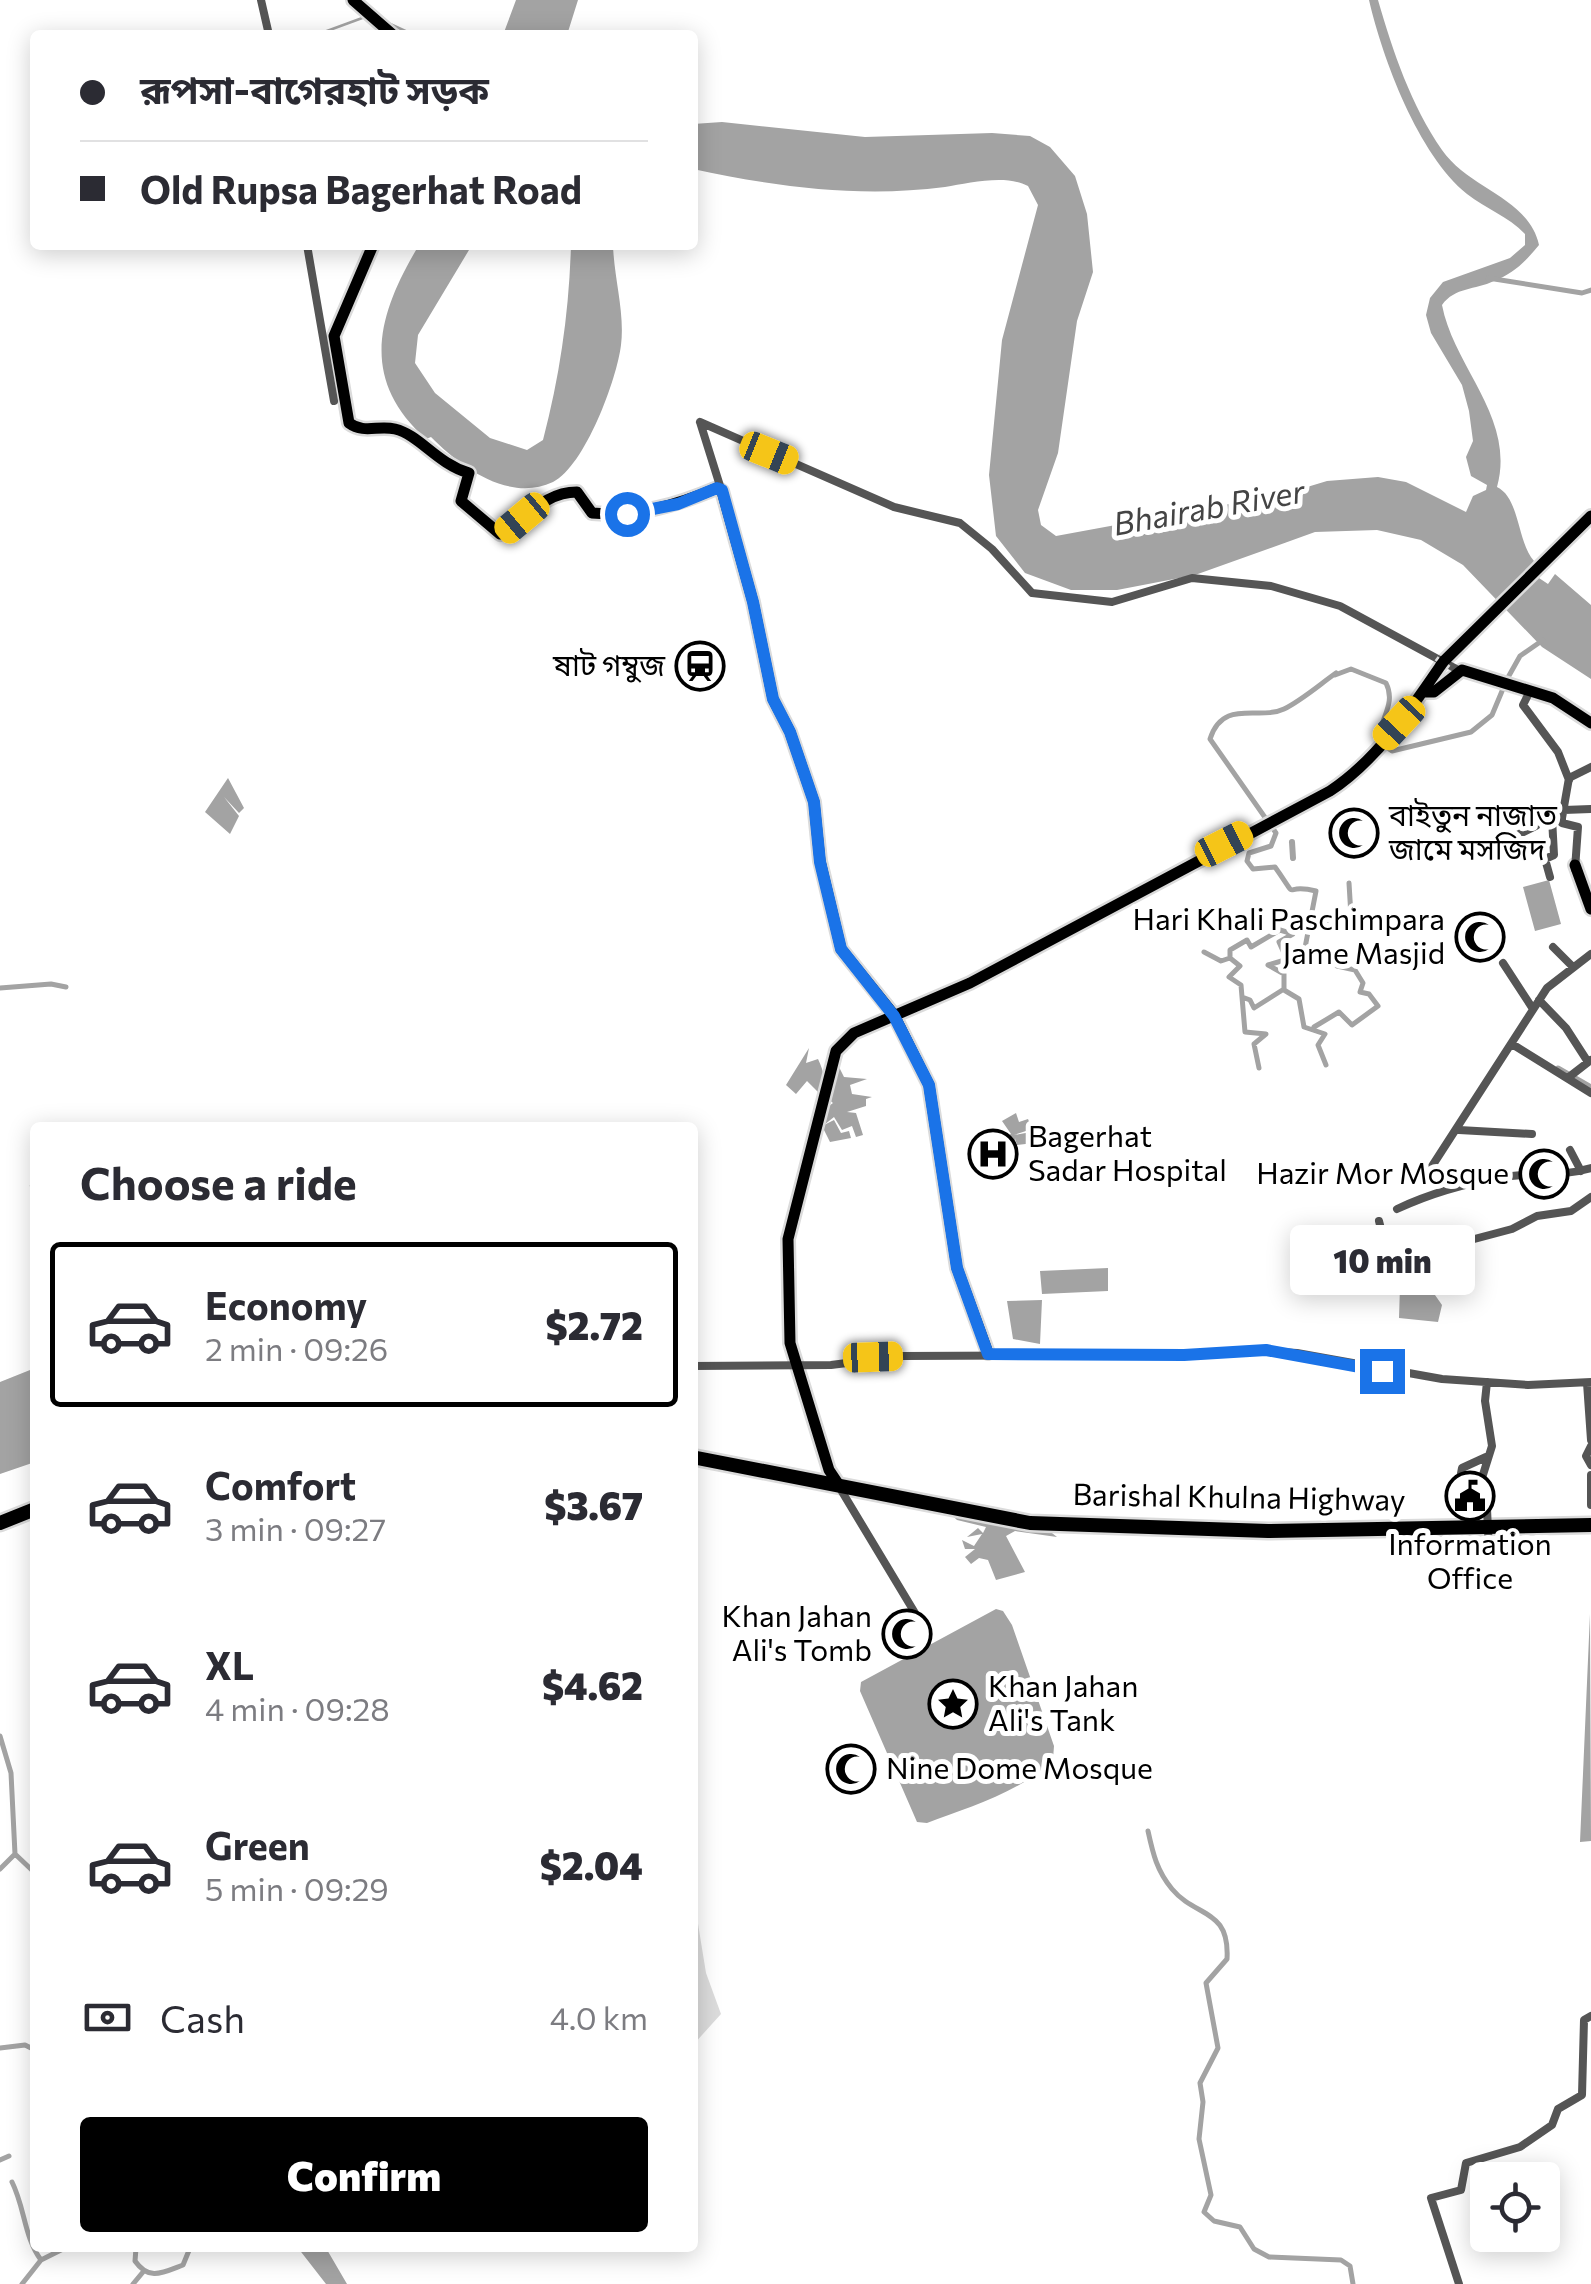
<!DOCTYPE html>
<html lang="en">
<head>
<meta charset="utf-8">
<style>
	:root { --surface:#fff; --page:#f2f2f3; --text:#2b2b33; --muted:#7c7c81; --line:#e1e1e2; --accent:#000 }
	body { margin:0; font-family:Commissioner,"Noto Sans Bengali",sans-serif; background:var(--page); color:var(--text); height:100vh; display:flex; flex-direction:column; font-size:38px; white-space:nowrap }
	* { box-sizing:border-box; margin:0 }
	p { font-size:32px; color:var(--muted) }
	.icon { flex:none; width:55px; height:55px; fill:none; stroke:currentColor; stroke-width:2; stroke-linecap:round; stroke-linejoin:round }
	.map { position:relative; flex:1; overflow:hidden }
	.drawer { position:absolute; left:30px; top:1122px; width:668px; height:1130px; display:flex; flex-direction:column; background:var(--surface); border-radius:10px; box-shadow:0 5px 25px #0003 }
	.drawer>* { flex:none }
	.top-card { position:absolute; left:30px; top:30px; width:668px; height:220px; border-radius:10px; box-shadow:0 5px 25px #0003; display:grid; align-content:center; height:220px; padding:0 50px; background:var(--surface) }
	.buttons { position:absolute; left:1470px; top:2162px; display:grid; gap:20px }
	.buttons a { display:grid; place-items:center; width:90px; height:90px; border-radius:10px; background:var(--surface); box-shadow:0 5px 25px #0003; font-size:50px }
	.end { position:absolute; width:45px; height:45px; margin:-22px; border:12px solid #1a73e8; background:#fff; box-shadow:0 0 0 5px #fff }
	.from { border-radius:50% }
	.bubble { position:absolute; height:70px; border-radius:10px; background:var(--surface); box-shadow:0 5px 25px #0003; font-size:32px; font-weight:800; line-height:70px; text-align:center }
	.car { position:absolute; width:30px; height:60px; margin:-30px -15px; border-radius:12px; box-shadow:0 0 8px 2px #0007; background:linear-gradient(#f5c518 24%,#345 0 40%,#f5c518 0 76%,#345 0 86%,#f5c518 0) }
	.top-card b { display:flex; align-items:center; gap:35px; height:95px; font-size:38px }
	.top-card b+b { border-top:2px solid var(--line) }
	.top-card i { width:25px; height:25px; background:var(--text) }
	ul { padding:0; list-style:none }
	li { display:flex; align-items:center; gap:30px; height:165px; margin:0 20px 15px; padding:0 30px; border:5px solid transparent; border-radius:10px }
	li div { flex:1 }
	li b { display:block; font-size:38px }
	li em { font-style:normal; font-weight:800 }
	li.current { border-color:var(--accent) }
	li>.icon { width:90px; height:90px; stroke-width:1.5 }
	h2 { padding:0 50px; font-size:45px; line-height:120px }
	.pay { display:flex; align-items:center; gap:25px; height:110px; padding:0 50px; font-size:38px }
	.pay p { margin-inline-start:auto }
	.primary-button { display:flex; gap:20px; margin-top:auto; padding:20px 50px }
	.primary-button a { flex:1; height:115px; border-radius:10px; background:var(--accent); color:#fff; font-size:40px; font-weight:800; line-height:115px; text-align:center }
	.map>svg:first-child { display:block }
	.green { fill:#dcdcdc }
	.water { fill:#a3a3a3 }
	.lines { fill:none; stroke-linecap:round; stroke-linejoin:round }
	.stream { stroke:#a3a3a3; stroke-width:2.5 }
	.canal { stroke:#a3a3a3; stroke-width:5 }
	.river { stroke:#a3a3a3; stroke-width:6 }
	.major-casing { stroke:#dbdbdb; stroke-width:16 }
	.highway-casing { stroke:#dbdbdb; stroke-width:19 }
	.minor { stroke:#555; stroke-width:8 }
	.major { stroke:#000; stroke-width:11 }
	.highway { stroke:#000; stroke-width:14 }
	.major-bridge-casing { stroke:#dbdbdb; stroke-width:16; stroke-linecap:butt }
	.major-bridge { stroke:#000; stroke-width:11 }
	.route { stroke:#1a73e8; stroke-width:12 }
	.labels { text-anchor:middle; stroke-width:10; stroke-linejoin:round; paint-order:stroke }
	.poi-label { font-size:30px; fill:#000; stroke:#fff; text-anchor:end }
	.street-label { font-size:30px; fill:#000; stroke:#fff }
	.water-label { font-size:32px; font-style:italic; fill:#444; stroke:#fff }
</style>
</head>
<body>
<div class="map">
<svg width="1591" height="2284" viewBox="0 0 1591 2284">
	<rect width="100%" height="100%" fill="#fff"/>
	<path class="green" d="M693,1893L706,1973L721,2014L693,2045Z"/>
	<path class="water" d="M516,0H578L567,35H503Z
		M1369,0H1378C1393,52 1411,105 1442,150C1469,189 1529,198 1539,245C1525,262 1514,273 1494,281C1475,290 1455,287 1442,305C1454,368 1516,418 1497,487C1520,498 1517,542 1534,561L1527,570L1548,584L1555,574L1591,605V679L1542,647L1463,565L1421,540L1377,530L1315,532L1195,575L1117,590H1071L1025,573L996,536L989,475L1002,340L1038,205L1028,186C1006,174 969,183 945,187C860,198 776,187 693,169V124L722,122L865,137L992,133L1030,136L1050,147L1075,176L1087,214L1093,272L1077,321L1058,453L1038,510L1041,525L1056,536L1284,494L1327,481L1378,477L1406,482L1466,512L1473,496L1486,490L1487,485L1471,476L1466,457L1473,441L1469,411L1462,385L1431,333L1426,315L1430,298L1443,282L1510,258L1525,245V234C1508,216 1486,209 1467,194C1418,154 1383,60 1369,0Z
		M419,245H472L418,335L415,363L435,393L490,438L527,450L543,440C560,375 569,312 571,245H613C614,278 625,313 621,345C617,379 585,466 553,482C508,503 460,466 431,437L426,439C359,379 377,315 419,245Z
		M228,778L244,808L239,813L224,797L239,816L230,834L205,812Z
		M1549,880L1561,924L1535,931L1523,887Z
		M809,1048L806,1063L818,1059C823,1070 828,1082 818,1092L807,1081L796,1094L786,1085Z
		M836,1061L844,1077L867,1079L850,1085L852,1094L872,1097L866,1099V1106L847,1112L856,1113L863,1135L856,1137L852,1126L842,1130L834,1117L824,1125L834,1120L841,1133L849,1131L851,1138L830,1142L822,1126L826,1108L833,1103L827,1098Z
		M1016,1113L1019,1122L1028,1119L1032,1129L1014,1135L1031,1132L1034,1143L1017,1145L1015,1138L1016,1146L994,1142L973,1151L975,1142L989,1132L1003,1137L1011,1134L1002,1121Z
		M1401,1254L1444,1255L1435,1295L1442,1305L1438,1322L1399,1318Z
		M1108,1268V1291L1042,1294L1040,1271Z
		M1042,1300L1040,1344L1013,1339L1007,1301Z
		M35,1368V1462L0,1474V1382Z
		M947,1510L1052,1533L1057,1537L1015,1531L1006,1536L1025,1572L996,1580L988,1560L979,1558L971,1564L965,1557L975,1549H965L962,1540L974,1546L982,1534L967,1537L978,1528L983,1533L986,1527L957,1520Z
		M996,1609L1003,1611L1012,1625L1054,1746L1053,1759C1024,1791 967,1808 927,1823L917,1822L860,1691L861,1682Z
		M1590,1614L1591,1841L1580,1842Z
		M298,2248H326L347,2284H326Z"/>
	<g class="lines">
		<path class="stream" d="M388,23L414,35
			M316,35L365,17
			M1464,927L1494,923
			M1525,1181L1556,1177"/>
		<path class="canal" d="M1488,278L1582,293L1591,290
			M1335,675L1351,669L1386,683C1397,705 1378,720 1379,742L1392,751L1471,732L1492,715L1505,684
			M1506,681L1520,656L1543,640
			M1311,917L1333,925L1351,916L1349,883
			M1204,952L1221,961L1230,958L1240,966L1229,977L1241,985L1242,997L1250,1000L1254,1008L1284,989
			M1230,958V950L1247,940L1251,947L1280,930L1293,934L1279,942L1287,960
			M0,988L51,984L66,987
			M1242,997L1245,1032L1266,1034L1254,1044L1259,1068
			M1314,1027L1339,1012L1352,1025L1378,1006L1369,994L1360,992L1363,983L1355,970L1337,966L1322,951
			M1326,1065L1318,1045L1325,1034L1304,1027L1299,999L1284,990V974L1268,965L1285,960L1298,964L1303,958L1316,891C1279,882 1302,905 1275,867L1253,869L1247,861L1249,853L1271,846L1276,833L1210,739C1223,698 1259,721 1284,709C1302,700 1319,685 1336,673
			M1558,1068L1591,1087
			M0,1736L11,1773L15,1854L35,1873
			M1148,1831C1153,1854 1157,1871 1172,1889C1196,1918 1230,1908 1227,1959L1206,1983L1218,2048L1200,2083L1203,2102L1199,2139L1211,2195L1204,2212L1214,2221L1240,2227L1254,2249L1269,2257L1341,2260L1350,2266L1353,2284
			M0,1869L15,1854
			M35,2031V2037
			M0,2048L25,2045L35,2050
			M0,2160L9,2156
			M12,2182C25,2208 24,2237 41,2260
			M136,2248L135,2261C149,2281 162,2273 183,2265L190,2248
			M22,2284L41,2260L65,2248
			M133,2284L143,2272"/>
		<path class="river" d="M1292,842L1293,858"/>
		<g class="major-casing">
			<path id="major" d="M353,0L393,35
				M373,245L334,336L349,423C364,434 378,425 395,429C420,435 436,463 469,473L461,501L500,534C526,519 544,492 577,492L592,513C636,517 677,505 717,488L722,491L753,602L773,699L790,732L814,802L820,861L841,949L894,1015L929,1085L957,1268L988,1353
				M1444,661L1591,516
				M1423,692H1434L1462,670L1553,698L1591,723
				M1575,865L1591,909
				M837,1482L829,1470L790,1343L788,1239L836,1051L854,1033L970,983L1330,791C1376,761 1411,709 1441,665"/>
		</g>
		<g class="highway-casing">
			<path id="highway" d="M692,1457L1030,1523L1268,1531L1591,1525
				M0,1523L35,1509"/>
		</g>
		<path class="minor" d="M261,0L269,35
			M307,245L334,401
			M700,422L894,507L960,523L992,549L1032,593L1112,602L1192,578L1271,586L1340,606L1460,671
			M700,422L721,489
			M1530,691L1523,705L1558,752L1569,780
			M1564,810L1591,809
			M1488,849L1536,826
			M1575,869L1578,827L1562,823V818L1569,778L1591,767
			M1550,877L1545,859L1554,855L1552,818
			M1553,947L1573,967
			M1503,963L1533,1009
			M1539,1000L1566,1028L1588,1062
			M1512,1044L1591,1093
			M1569,1077L1591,1060
			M1459,1130L1532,1134
			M1570,1150L1581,1171
			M1425,1177L1547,988L1591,954
			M34,1186L35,1188
			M1397,1209C1431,1193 1467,1183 1504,1177C1537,1172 1555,1178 1591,1168
			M1379,1221L1382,1233L1395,1247L1463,1242L1512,1229L1537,1216L1571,1211L1591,1197
			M692,1366L831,1365L902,1356L1183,1355L1248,1350L1297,1353L1442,1379L1528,1385L1591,1382
			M1487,1382L1485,1401L1492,1446L1476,1497L1487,1509L1489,1550
			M1587,1383L1591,1440
			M1591,1446L1586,1456L1591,1465
			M1591,1475V1505
			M841,1490L915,1613
			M1457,1495L1462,1468L1486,1457
			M1459,2284L1431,2198L1461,2190L1466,2163L1520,2147L1552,2125L1558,2109L1582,2095L1584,2020L1591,2016"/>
		<use href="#major" class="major"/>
		<use href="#highway" class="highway"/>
		<g class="major-bridge-casing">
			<path id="major-bridge" d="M1441,665L1444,661"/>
		</g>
		<use href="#major-bridge" class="major-bridge"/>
	</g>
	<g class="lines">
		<path class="route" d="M627,514L678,504L717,488L722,490L753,602L773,699L790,732L814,802L820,862L841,949L894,1016L929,1085L957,1268L988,1354L1184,1355L1266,1350L1382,1371"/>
	</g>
	<defs>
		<g id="station-ring" transform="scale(2.5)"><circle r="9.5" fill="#fff" stroke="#000" stroke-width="1.5"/><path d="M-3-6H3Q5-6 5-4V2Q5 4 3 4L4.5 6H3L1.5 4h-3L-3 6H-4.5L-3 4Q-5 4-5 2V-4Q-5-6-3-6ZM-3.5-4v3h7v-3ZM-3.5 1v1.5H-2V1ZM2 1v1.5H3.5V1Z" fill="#000"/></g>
		<g id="mosque-ring" transform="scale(2.5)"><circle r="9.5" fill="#fff" stroke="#000" stroke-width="1.5"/><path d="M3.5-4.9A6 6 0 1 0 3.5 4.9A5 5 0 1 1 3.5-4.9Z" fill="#000"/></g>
		<g id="hospital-ring" transform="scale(2.5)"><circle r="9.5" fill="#fff" stroke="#000" stroke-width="1.5"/><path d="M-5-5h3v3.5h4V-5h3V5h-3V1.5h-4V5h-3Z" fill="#000"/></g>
		<g id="civic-ring" transform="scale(2.5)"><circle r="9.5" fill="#fff" stroke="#000" stroke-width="1.5"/><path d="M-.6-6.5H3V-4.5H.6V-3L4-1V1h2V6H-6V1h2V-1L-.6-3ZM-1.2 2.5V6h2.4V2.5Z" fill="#000"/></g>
		<g id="sight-ring" transform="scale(2.5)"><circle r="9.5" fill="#fff" stroke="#000" stroke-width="1.5"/><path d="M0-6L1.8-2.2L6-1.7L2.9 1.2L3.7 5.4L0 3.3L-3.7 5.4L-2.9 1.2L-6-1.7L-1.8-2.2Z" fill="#000"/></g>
	</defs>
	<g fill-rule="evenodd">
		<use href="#station-ring" x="700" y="666"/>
		<use href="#mosque-ring" x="1354" y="833"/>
		<use href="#mosque-ring" x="1480" y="937"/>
		<use href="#hospital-ring" x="993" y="1154"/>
		<use href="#mosque-ring" x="1544" y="1174"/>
		<use href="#civic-ring" x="1470" y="1496"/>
		<use href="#mosque-ring" x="907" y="1634"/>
		<use href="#sight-ring" x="953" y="1704"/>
		<use href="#mosque-ring" x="851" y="1769"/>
	</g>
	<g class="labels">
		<g class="poi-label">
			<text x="665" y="676">ষাট গম্বুজ</text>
			<text x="1389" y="826" text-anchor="start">বাইতুন নাজাত<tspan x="1389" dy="34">জামে মসজিদ</tspan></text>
			<text x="1445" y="930">Hari Khali Paschimpara<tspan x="1445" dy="34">Jame Masjid</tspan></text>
			<text x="1028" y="1147" text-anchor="start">Bagerhat<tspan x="1028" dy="34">Sadar Hospital</tspan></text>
			<text x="1509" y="1184">Hazir Mor Mosque</text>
			<text x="1470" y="1555" text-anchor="middle">Information<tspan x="1470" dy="34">Office</tspan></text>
			<text x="872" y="1627">Khan Jahan<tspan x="872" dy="34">Ali's Tomb</tspan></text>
			<text x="988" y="1697" text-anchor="start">Khan Jahan<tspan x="988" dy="34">Ali's Tank</tspan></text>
			<text x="886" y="1779" text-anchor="start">Nine Dome Mosque</text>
		</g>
		<g class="street-label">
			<text transform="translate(1239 1498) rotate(1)" y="10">Barishal Khulna Highway</text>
		</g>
		<g class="water-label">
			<text transform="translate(1209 508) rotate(-10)" y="11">Bhairab River</text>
		</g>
	</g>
</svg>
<div class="buttons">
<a><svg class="icon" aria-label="locate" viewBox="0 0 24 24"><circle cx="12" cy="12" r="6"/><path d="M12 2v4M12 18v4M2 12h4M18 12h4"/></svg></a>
</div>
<i class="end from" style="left:627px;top:514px"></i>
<i class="end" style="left:1382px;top:1371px"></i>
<div class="bubble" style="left:1290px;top:1225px;width:185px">10 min</div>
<i class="car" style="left:769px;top:453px;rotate:112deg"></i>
<i class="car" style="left:522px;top:518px;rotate:230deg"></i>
<i class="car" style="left:1399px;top:723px;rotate:223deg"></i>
<i class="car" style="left:1224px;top:844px;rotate:63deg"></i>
<i class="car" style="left:873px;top:1357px;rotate:88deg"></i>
<div class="top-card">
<b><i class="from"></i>রূপসা-বাগেরহাট সড়ক</b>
<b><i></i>Old Rupsa Bagerhat Road</b>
</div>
<section class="drawer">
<h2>Choose a ride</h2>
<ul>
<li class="current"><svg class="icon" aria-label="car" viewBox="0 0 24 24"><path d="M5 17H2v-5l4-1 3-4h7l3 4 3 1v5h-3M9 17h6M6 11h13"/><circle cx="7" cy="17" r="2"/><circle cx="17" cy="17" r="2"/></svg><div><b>Economy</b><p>2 min · 09:26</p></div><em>$2.72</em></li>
<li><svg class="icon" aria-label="car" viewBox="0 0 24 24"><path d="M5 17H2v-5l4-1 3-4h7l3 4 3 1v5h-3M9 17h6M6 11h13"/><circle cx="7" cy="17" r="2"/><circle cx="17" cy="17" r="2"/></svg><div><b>Comfort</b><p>3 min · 09:27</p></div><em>$3.67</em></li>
<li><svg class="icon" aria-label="car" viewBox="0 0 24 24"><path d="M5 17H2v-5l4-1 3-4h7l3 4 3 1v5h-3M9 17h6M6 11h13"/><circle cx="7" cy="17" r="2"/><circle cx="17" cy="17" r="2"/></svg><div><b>XL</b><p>4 min · 09:28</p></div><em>$4.62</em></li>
<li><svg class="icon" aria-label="car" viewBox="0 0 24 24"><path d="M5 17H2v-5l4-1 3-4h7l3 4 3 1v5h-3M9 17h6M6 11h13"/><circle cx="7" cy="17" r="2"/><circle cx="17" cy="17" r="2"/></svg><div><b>Green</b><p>5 min · 09:29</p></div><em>$2.04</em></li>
</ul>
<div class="pay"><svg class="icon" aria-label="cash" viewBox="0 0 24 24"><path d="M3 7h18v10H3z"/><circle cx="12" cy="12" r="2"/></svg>Cash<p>4.0 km</p></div>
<div class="primary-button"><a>Confirm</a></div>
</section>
</div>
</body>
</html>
